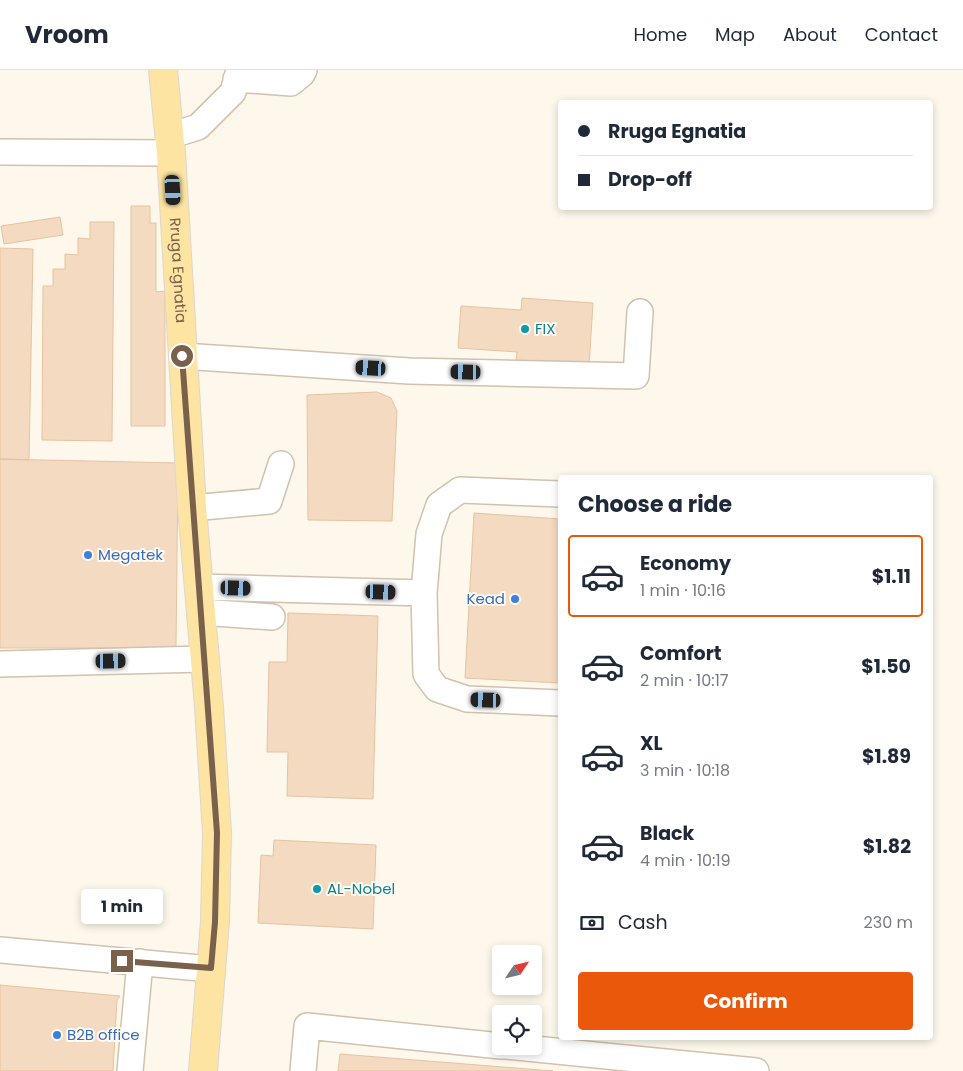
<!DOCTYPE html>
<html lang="en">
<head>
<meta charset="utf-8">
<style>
	:root { --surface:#fff; --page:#f2f2f3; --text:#1f2937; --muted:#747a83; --line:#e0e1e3; --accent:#ea580c }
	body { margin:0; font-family:Poppins,sans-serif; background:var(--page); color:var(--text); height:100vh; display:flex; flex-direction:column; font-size:19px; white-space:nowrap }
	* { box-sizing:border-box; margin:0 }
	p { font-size:16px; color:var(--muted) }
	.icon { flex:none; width:28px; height:28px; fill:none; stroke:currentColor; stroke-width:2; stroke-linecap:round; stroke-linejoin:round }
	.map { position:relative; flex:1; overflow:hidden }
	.panel { position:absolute; left:558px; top:405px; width:375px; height:565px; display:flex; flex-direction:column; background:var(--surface); border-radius:5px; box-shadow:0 2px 8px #0003 }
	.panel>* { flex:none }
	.top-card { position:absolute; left:558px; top:30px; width:375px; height:110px; border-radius:5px; box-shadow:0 2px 8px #0003; display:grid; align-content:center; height:110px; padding:0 20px; background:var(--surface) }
	.needle { width:32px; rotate:55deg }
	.controls { position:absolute; left:492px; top:875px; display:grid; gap:10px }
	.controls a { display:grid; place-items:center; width:50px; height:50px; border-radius:5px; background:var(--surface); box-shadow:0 2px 8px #0003; font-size:25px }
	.end { position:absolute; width:22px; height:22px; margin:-11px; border:6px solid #7a614b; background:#fff; box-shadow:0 0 0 2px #fff }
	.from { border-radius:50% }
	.bubble { position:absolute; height:35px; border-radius:5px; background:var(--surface); box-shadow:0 2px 8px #0003; font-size:16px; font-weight:700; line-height:35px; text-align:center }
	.car { position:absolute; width:15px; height:30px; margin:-15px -8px; border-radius:6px; box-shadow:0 0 4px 1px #0007; background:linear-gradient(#222 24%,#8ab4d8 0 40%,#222 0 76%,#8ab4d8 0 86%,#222 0) }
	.top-card b { display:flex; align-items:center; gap:18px; height:48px; font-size:19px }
	.top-card b+b { border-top:1px solid var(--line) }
	.top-card i { width:12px; height:12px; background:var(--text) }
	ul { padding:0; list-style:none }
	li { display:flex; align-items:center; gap:15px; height:82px; margin:0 10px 8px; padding:0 10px; border:2px solid transparent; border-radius:5px }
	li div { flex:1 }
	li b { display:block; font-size:19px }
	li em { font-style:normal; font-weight:700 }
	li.on { border-color:var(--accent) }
	li>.icon { width:45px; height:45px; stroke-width:1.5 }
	h2 { padding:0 20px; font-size:22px; line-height:60px }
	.pay { display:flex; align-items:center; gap:12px; height:55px; padding:0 20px; font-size:19px }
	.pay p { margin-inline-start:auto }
	.action { display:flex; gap:10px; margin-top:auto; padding:10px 20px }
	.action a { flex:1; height:58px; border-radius:5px; background:var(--accent); color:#fff; font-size:20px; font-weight:700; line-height:58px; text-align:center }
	header { display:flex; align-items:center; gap:30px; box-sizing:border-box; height:70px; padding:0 25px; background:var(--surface); border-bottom:1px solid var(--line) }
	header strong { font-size:24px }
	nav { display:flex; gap:28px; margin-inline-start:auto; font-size:18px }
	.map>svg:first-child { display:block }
	.building { fill:#f4dac1; stroke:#e7c2a0 }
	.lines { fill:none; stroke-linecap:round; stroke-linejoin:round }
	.minor-casing { stroke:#d1c1ae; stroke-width:28 }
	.major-casing { stroke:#dcd6d0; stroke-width:30 }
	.minor { stroke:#fff; stroke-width:25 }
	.major { stroke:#fde4a2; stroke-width:28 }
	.route { stroke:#7a614b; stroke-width:6 }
	.culture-dot { fill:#0f9aa8; stroke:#fffbf2; stroke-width:2 }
	.shop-dot { fill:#3f7fe0; stroke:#fffbf2; stroke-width:2 }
	.labels { text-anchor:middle; stroke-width:4; stroke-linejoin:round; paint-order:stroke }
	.street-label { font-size:15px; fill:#7a614b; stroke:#fffbf2 }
	.culture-label { font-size:15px; fill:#0d838f; stroke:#fffbf2; text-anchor:start }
	.shop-label { font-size:15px; fill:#366cbe; stroke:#fffbf2; text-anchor:start }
</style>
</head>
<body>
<header>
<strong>Vroom</strong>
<nav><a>Home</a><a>Map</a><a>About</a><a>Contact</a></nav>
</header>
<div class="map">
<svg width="963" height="1001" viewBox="0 0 963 1001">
	<rect width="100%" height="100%" fill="#fdf8eb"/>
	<path class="building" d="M131,136H150V153H156V222L165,221V356H131Z
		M60,147L63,165L4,174L1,156Z
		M90,152H114L112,371L42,370L43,216H53V199H65V184L78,185V168L90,169Z
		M0,178L33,179L29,390L0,389Z
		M522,228L593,233L589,297L516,292L517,282L458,278L461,236L521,240Z
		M377,322L391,328L397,341L392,451L308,450L307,325Z
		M0,389L178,393L176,578H0Z
		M474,443L560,449V613L465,608Z
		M288,543L378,546L373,729L287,726L288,682H267L269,592H287Z
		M274,770L376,775L373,859L258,853L261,785L273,786Z
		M0,915L120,926L117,930L113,1001H0Z
		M340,984L553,1001H338Z"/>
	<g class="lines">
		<g class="minor-casing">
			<path id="minor" d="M236,9L291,13L302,4L304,0
				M169,66L198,57L233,22L239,0
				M0,82L171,83
				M182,286L409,301L636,306L640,242
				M560,424L460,420L439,435L429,464L424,523L426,604L437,619L467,629L560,633
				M192,438L269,431L281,394
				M199,517L424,523
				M201,542L272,547
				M0,594L204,589
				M0,880L211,899
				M506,976L756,1001
				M130,1001L140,892
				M303,1001L307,956L501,976"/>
		</g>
		<g class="major-casing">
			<g id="major">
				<path id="s1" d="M163,0L171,83L192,438L209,637L217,763L215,851L203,1001"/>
			</g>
		</g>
		<use href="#minor" class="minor"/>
		<use href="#major" class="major"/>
	</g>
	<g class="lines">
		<path class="route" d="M122,891L211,898L215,852L217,763L182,286"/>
	</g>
	<g class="culture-dot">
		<circle cx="525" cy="259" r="5"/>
		<circle cx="317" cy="819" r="5"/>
	</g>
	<g class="shop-dot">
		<circle cx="88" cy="485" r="5"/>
		<circle cx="515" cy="529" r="5"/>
		<circle cx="57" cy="965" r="5"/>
	</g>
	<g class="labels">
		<g class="street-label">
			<text dy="5" stroke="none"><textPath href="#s1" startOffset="201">Rruga Egnatia</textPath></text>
		</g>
		<g class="culture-label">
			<text x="535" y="264">FIX</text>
			<text x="327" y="824">AL-Nobel</text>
		</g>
		<g class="shop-label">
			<text x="98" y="490">Megatek</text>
			<text x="505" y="534" text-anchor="end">Kead</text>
			<text x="67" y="970">B2B office</text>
		</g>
	</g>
</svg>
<div class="controls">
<a><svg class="needle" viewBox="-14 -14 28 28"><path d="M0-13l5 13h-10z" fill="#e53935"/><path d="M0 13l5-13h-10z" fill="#747a83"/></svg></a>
<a><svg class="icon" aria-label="locate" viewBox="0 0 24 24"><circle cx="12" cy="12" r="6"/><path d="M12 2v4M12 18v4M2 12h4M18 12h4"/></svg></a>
</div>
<i class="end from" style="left:182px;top:286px"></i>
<i class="end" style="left:122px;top:891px"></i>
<div class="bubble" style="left:81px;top:819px;width:82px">1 min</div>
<i class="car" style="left:173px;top:120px;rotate:177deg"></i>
<i class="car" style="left:371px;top:298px;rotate:273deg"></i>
<i class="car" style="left:466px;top:302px;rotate:271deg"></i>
<i class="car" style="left:236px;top:518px;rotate:92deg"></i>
<i class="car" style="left:381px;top:522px;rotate:92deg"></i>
<i class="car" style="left:111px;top:591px;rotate:89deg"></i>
<i class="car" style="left:486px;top:630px;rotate:272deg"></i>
<div class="top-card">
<b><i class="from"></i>Rruga Egnatia</b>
<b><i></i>Drop-off</b>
</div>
<section class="panel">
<h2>Choose a ride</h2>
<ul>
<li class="on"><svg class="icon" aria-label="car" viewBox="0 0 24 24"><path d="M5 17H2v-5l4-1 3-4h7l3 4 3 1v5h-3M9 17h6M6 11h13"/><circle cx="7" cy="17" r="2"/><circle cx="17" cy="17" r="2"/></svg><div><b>Economy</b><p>1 min · 10:16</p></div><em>$1.11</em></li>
<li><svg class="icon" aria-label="car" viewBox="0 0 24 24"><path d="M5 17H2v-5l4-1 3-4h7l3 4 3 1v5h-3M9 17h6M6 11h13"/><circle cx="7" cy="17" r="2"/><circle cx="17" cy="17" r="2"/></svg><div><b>Comfort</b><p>2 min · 10:17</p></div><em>$1.50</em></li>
<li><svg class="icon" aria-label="car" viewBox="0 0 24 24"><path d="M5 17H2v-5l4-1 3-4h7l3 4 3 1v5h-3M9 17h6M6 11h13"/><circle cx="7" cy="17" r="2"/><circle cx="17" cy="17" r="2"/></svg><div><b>XL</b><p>3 min · 10:18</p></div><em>$1.89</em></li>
<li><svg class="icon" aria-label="car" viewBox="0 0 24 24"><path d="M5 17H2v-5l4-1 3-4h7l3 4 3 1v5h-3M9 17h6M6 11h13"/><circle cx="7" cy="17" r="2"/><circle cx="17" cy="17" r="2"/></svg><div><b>Black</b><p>4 min · 10:19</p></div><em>$1.82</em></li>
</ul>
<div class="pay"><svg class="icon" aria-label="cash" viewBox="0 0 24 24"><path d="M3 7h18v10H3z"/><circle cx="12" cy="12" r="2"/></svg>Cash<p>230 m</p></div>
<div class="action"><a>Confirm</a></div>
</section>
</div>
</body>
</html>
